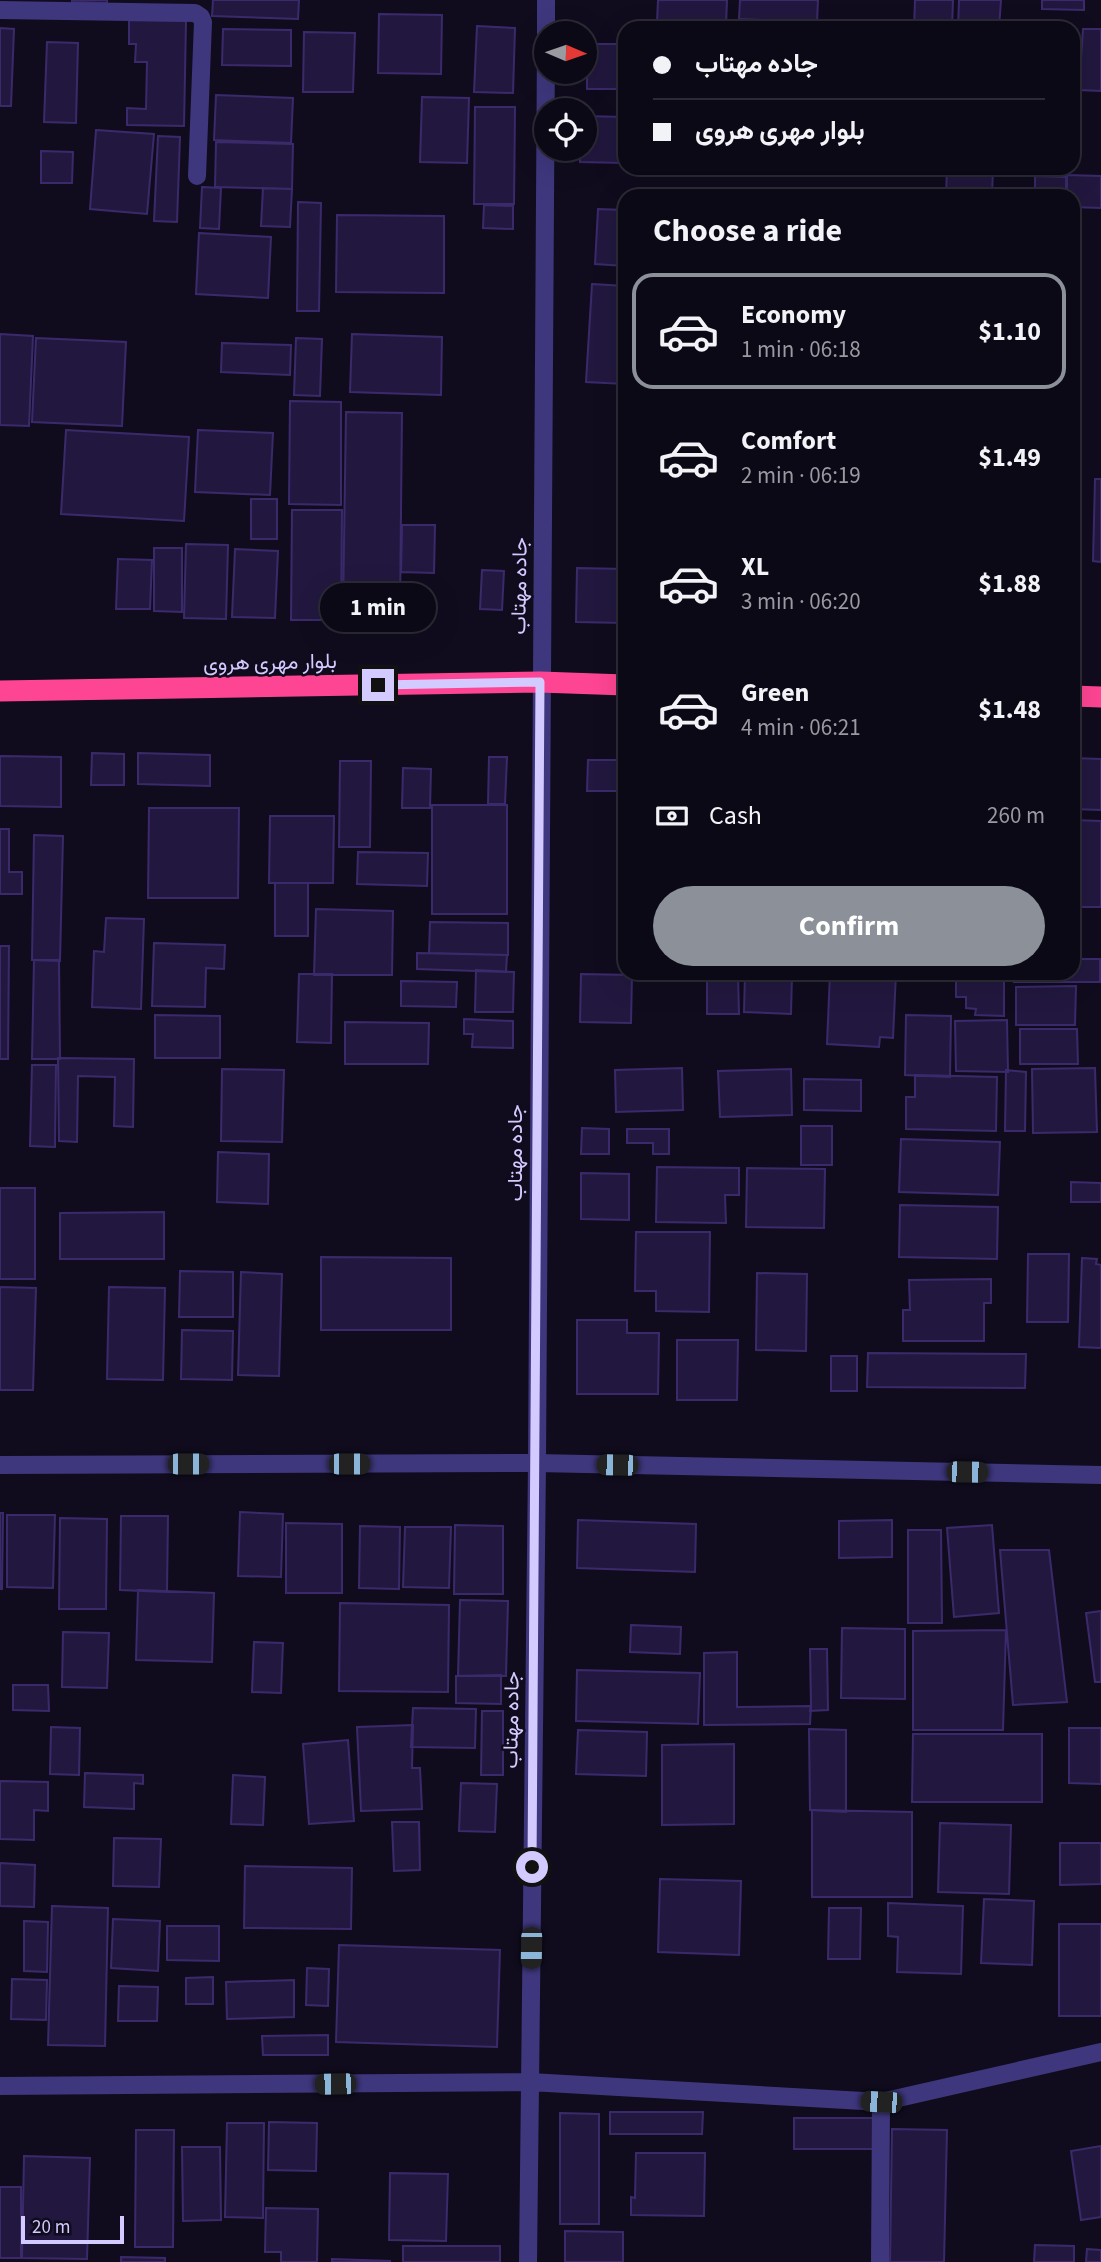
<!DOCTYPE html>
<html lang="en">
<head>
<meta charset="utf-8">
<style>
	:root { --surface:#0c0916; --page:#15121f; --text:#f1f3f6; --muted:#9a9aa1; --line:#2c2a35; --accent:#8c9099 }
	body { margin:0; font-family:"Source Sans 3",Vazirmatn,sans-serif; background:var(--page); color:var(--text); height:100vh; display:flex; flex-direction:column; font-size:26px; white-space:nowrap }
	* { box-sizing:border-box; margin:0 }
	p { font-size:23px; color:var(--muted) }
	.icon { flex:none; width:38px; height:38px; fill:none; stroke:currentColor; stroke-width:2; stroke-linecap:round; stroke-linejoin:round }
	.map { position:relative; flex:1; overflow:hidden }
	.drawer { position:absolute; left:618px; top:189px; width:462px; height:791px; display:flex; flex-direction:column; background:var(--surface); border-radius:21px; box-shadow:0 7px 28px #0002,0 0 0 2px var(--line) }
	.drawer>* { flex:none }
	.banner { position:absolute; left:618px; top:21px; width:462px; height:154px; border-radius:21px; box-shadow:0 7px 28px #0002,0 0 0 2px var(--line); display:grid; align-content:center; height:154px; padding:0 35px; background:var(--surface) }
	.needle { width:46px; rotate:92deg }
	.tools { position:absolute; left:534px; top:21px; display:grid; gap:14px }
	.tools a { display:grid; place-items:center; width:63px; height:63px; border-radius:50%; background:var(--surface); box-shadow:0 7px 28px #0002,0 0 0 2px var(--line); font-size:35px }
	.scale { position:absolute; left:21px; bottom:18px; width:103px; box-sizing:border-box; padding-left:7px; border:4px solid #d3caff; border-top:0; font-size:19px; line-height:24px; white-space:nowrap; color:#d3caff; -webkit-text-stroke:5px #100c1e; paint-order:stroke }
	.end { position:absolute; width:32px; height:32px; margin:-16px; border:9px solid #d3caff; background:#111; box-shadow:0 0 0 4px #111 }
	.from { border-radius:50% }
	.bubble { position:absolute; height:49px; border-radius:24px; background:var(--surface); box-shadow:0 7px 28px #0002,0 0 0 2px var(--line); font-size:23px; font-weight:700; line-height:49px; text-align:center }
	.car { position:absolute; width:21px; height:42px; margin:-21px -10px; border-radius:9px; box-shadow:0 0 5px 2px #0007; background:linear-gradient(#222 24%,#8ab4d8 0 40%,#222 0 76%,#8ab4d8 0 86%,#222 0) }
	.banner b { display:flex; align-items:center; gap:24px; height:66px; font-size:26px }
	.banner b+b { border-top:2px solid var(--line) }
	.banner i { width:18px; height:18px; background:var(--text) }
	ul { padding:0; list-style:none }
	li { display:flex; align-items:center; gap:21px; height:116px; margin:0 14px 10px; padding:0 21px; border:4px solid transparent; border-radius:21px }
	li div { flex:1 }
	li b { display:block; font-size:26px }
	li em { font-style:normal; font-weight:700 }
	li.selected { border-color:var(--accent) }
	li>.icon { width:63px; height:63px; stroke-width:1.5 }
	h2 { padding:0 35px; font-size:32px; line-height:84px }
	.pay { display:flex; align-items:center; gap:18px; height:77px; padding:0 35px; font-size:26px }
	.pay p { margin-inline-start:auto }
	.action { display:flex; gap:14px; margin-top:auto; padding:14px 35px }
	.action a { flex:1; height:80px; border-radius:42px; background:var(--accent); color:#fff; font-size:28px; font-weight:700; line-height:80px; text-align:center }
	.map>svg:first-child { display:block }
	.building { fill:#22183f; stroke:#3b2a6b; stroke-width:2 }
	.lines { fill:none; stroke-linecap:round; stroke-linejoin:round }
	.minor { stroke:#3e377d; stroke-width:18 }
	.highway { stroke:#fe4593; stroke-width:21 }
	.route { stroke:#d3caff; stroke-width:9 }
	.labels { text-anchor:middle; stroke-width:5; stroke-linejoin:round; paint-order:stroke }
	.street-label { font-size:21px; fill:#d3caff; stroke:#100c1e }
</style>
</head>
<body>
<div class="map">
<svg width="1101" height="2262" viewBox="0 0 1101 2262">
	<rect width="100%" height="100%" fill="#100c1e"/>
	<path class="building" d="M72,0H107V3L72,2Z
		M213,0H299L298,19L212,16Z
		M658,0H727L726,25L657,22Z
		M740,0H818L817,22L739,19Z
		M915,0H953L952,28H914Z
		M959,0H1001L999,28H958Z
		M1042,0H1084V10L1042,9Z
		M379,14L442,15L441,74L378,73Z
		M129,20L186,21L184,126L127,125V108L146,109L147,62H135L136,44H129Z
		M1016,20H1043V28H1016Z
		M477,26L515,28L513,93L474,92Z
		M0,28L14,29L11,106H0Z
		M223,29L291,30V66L222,65Z
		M1083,29H1101V91L1079,90Z
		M304,32L355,33L353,92H303Z
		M47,42L78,43L76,123L44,122Z
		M587,44H625V89H587Z
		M216,95L293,98L291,143L214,140Z
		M422,97L469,98L467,163L420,162Z
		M475,107H515L514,204H474Z
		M584,116L625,117V163L580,162V149H584Z
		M96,130L154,134L147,214L90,209Z
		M158,136L180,137L177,222L154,221Z
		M216,142L293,144L292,189L215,187Z
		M41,151L73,152L72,183H41Z
		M947,168H993L992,196L946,195Z
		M1067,175L1101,176V208L1073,207V196H1067Z
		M1035,176L1066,177V196H1035Z
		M202,187L221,188L219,229L200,228Z
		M263,188L292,189L290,227L261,226Z
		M298,202L321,203L319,311H297Z
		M484,205L513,206V229L483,228Z
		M598,209L625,210V266L595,264Z
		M337,215L444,216V293L336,292Z
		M199,233L271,237L268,298L196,294Z
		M592,284L625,286V384L586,382Z
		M0,334L33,336L29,426L0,425Z
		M352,334L442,337L441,395L350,392Z
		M36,338L126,342L122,426L32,422Z
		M296,338L322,339L320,396L294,395Z
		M222,343L291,345L290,375L221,372Z
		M290,401L341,402V505L289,504Z
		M346,412L402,413L400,611L343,610Z
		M66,430L189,437L184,521L61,514Z
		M198,430L273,433L270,495L195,492Z
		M1095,479H1101V562L1093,561Z
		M251,499H277V539H251Z
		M292,510H342L341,620H291Z
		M402,525H435L434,573L401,572Z
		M186,544L228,545L226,619L184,618Z
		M154,548H182V612L154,611Z
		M235,549L278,551L275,618L232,617Z
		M118,559L152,560L150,609H116Z
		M577,568L625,569V623L576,622Z
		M482,570L504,571L502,610L480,609Z
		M92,753L124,754V785H91Z
		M138,753L210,755V786L138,784Z
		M0,756L61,757V807L0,806Z
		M489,757H507L505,804H488Z
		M1073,758L1101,759V810L1073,809Z
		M588,760H625V791H587Z
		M340,761H371L370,847H339Z
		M403,768L431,769L430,808H402Z
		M432,805H507V914H432Z
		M149,808H239L238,898H148Z
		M270,816H334L333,883H269Z
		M1073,820L1101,821V907H1073Z
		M0,829H9V872H22V894H0Z
		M34,835L63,836L60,961L32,960Z
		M358,852L428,853L427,886L357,884Z
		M275,883H308V936H275Z
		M316,909L393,911L392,975H314Z
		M106,918L144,919L141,1009L92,1007L94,951L104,952Z
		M430,922L508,923V955L429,953Z
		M154,943L225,945L224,969L206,968L205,1007L152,1006Z
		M0,946H9L8,1059H0Z
		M417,953L507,955L506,972L417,969Z
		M1073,959H1100V982H1014V973H1073Z
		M34,960H59L60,1059H32Z
		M476,970L514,972L513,1012H475Z
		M745,973L792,975L791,1014L744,1012Z
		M830,973H896L893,1038L880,1037L879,1047L827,1044Z
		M956,973H1004V1016L975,1015L976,1009L966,1008V997H956Z
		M299,974H332L331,1043L297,1042Z
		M581,974L632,975L631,1023L580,1022Z
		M738,974L739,1014H707V975Z
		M401,981L457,982L456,1007L401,1006Z
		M1076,986L1075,1025H1016V987Z
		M155,1015L220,1016V1058H155Z
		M906,1015L951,1016L950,1077L905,1075Z
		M464,1019L513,1021V1048L472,1047L473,1034H464Z
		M1007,1020L1008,1072L956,1071L955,1021Z
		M345,1022L429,1023L428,1064H345Z
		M1020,1029H1077L1078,1064H1020Z
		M58,1058L134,1059L133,1127L114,1126L115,1077L78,1076L77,1142L59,1141Z
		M32,1065H56L55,1147L30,1146Z
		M682,1068L683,1110L616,1112L615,1070Z
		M1095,1068L1097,1132L1033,1133L1032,1069Z
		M222,1069L284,1070L282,1142L221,1141Z
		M791,1069L792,1115L720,1117L718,1071Z
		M1006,1070L1026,1072L1025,1131H1005Z
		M915,1075L997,1077L996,1131L906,1129V1097H915Z
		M804,1079L861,1080V1111L804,1110Z
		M801,1126H832V1165H801Z
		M582,1128L609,1129V1154H581Z
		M627,1129H669V1154H653V1143H627Z
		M901,1139L1000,1142L998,1195L899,1192Z
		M218,1152L269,1154L268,1204L217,1202Z
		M657,1167L739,1168V1195H725L726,1223L656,1222Z
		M747,1168L825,1169L824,1228L746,1227Z
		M581,1173L629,1174V1220L581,1219Z
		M1071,1182L1101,1183V1202H1071Z
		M0,1188H35V1279H0Z
		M900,1205L998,1207L997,1259L899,1257Z
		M164,1212V1259H60V1213Z
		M636,1232H710L709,1312L656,1311V1291H635Z
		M1028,1254H1069L1068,1322H1027Z
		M321,1257L451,1258V1330H321Z
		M1082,1258L1097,1259L1096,1264L1101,1265V1348L1079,1347Z
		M180,1271L233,1272V1317H179Z
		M241,1272L282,1274L279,1376L238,1375Z
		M757,1273L807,1274L806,1351L756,1350Z
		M991,1279V1303H984V1341H903V1310H910L909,1280Z
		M0,1287L36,1288L33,1390H0Z
		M109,1287L165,1288L163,1380L107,1379Z
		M577,1320H627V1333H659L658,1394H577Z
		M182,1330L233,1331L232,1380L181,1379Z
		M677,1340H738L737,1400H677Z
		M868,1353L1026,1354L1025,1388L867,1387Z
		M831,1356H857V1391H831Z
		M240,1512L283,1514L281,1577L238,1576Z
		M0,1513H3L2,1589H0Z
		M7,1515H55L53,1588L7,1587Z
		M121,1516H168L167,1592L120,1590Z
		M60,1518L107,1519L106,1609H59Z
		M578,1520L696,1524L695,1572L577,1568Z
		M892,1520V1557L839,1558V1521Z
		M286,1523L342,1524V1593H286Z
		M455,1525L503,1526V1594H454Z
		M992,1525L999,1613L954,1617L947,1528Z
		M360,1526L400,1527L399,1589L359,1588Z
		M405,1527H451L449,1588L403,1587Z
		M908,1530H941L942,1623H908Z
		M1000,1550H1049L1067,1702L1013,1705Z
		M138,1590L214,1593L212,1662L136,1660Z
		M460,1600L508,1601L506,1676H458Z
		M340,1603L449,1605L448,1692L339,1691Z
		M1101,1611V1682H1095L1086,1613Z
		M631,1625L681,1627L680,1654L630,1652Z
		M842,1628L905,1629V1699L841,1698Z
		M1006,1630L1003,1730H913V1631Z
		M63,1632L109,1633L107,1688L62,1687Z
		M254,1642L283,1643L281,1693L252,1692Z
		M810,1649H827L828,1710L810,1711L811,1706Z
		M737,1652V1707L811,1706L810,1724L704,1725V1653Z
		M577,1670L700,1673L698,1724L576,1721Z
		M501,1675V1704L456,1703V1676Z
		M13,1685H48L49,1711L13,1710Z
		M413,1708L476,1709L475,1748L411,1747Z
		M482,1711H503V1775H481Z
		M413,1725L412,1768H420L422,1809L361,1811L357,1727Z
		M51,1727L80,1728L79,1775L50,1774Z
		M1069,1728H1101V1784L1069,1783Z
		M809,1729L846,1730V1812L810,1810Z
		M578,1730L647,1732L646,1776L576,1774Z
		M913,1734H1042V1802H912Z
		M348,1740L354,1821L309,1824L303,1744Z
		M734,1744V1824L662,1825V1745Z
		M85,1773L143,1775V1784L134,1783V1809L84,1807Z
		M233,1775L265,1777L263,1825L231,1824Z
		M0,1781L48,1782V1811L34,1810V1840L0,1839Z
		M461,1783L497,1784L495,1832L459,1831Z
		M812,1810L912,1812V1897H812Z
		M392,1822H419L420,1870L394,1871Z
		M940,1823L1011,1825L1009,1894L938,1892Z
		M114,1838L161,1839L159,1887L113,1886Z
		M1060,1843H1101V1884L1060,1885Z
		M0,1863L35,1865L34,1907L0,1906Z
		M245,1866L352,1868L351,1929L244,1928Z
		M660,1879L741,1881L739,1955L658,1952Z
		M984,1899L1034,1901L1032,1965L981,1963Z
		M888,1903L963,1906L961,1974L897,1972L898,1937L888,1936Z
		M52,1906L108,1908L105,2046L48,2045Z
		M829,1908H861L860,1959H828Z
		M113,1919L160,1921L158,1971L111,1968Z
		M24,1921L48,1922L47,1972L24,1971Z
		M1059,1924H1101V2016H1059Z
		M167,1926H219V1961L167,1960Z
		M339,1945L500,1950L497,2047L336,2042Z
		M307,1968L329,1969L328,2006L306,2005Z
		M213,1977V2004H186V1978Z
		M12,1979L47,1980L46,2020L11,2019Z
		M294,1980V2017L227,2019L226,1982Z
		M119,1986L158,1987L157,2021H118Z
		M328,2035V2055H263L262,2036Z
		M610,2112H703L702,2134H610Z
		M560,2113L599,2114V2224H560Z
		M794,2118H876V2149H794Z
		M269,2122L317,2123L316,2171L268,2170Z
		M227,2123H264L263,2218L225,2217Z
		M892,2129L947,2130L944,2262H890Z
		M136,2130H174L173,2247H135Z
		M1101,2146V2217L1081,2220L1071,2151Z
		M182,2147H220L221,2220L183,2221Z
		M636,2153H705L704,2216L631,2215V2197L635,2198Z
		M24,2156L90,2158L87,2259L22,2258Z
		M390,2173L448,2174L446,2241L389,2240Z
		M0,2187H21V2258H0Z
		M266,2208L318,2209L317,2262H281V2252H265Z
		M565,2231L623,2232V2262H565Z
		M1035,2245L1074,2246V2262H1034Z
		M403,2246H500V2262H403Z
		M1087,2249L1101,2250V2262H1086Z
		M121,2257L165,2258V2262H121Z
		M332,2259L390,2261V2262H332Z"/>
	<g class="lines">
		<path class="minor" d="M0,10L195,13L201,17L203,22L197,176
			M546,33V0
			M0,1465L537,1463L1101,1475
			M0,2086L530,2082L881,2102L1101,2052
			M528,2262L537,1463L546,44
			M880,2262L881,2102"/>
		<path class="highway" d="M0,691L540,682L625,685
			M1073,696L1101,697"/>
	</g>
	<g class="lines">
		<path class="route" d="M378,685L540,682L532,1867"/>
	</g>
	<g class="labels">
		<g class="street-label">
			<text transform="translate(519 586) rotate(-89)" y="7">جاده مهتاب</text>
			<text transform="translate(270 662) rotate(-1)" y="7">بلوار مهری هروی</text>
			<text transform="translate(515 1153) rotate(-90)" y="7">جاده مهتاب</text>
			<text transform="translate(511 1720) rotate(-89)" y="7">جاده مهتاب</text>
		</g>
	</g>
</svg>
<div class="tools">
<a><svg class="needle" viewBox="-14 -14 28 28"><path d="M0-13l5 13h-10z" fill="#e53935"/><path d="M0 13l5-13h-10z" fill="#9a9aa1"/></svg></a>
<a><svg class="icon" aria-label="locate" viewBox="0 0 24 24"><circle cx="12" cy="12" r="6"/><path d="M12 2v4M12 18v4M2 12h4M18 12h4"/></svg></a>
</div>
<div class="scale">20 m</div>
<i class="end from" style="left:532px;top:1867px"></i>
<i class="end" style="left:378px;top:685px"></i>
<div class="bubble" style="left:320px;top:583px;width:116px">1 min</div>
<i class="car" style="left:188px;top:1464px;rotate:90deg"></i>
<i class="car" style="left:349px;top:1464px;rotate:90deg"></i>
<i class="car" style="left:617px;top:1465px;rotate:271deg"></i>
<i class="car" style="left:967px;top:1472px;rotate:91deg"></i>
<i class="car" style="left:531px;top:1948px;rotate:181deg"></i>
<i class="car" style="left:335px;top:2084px;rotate:269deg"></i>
<i class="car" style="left:881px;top:2102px;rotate:273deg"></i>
<div class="banner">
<b><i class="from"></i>جاده مهتاب</b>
<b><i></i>بلوار مهری هروی</b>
</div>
<section class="drawer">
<h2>Choose a ride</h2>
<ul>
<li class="selected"><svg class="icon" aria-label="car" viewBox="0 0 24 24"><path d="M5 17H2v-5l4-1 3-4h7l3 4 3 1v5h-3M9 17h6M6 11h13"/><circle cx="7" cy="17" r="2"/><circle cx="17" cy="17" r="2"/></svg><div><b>Economy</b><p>1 min · 06:18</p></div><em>$1.10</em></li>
<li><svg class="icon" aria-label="car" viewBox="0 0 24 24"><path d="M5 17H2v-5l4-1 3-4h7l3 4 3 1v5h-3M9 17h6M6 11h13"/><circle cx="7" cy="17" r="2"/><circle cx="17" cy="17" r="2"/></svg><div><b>Comfort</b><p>2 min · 06:19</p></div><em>$1.49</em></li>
<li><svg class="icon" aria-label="car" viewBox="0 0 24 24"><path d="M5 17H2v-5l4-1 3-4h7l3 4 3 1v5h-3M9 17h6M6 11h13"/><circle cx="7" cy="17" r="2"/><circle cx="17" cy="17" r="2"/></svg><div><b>XL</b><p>3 min · 06:20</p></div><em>$1.88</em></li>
<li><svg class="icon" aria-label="car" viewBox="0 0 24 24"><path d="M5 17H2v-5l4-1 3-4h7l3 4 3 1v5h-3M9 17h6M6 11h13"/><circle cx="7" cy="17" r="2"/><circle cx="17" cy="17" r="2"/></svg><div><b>Green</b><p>4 min · 06:21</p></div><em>$1.48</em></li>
</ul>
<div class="pay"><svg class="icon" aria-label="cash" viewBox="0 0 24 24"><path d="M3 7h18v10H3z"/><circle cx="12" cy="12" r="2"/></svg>Cash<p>260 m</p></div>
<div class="action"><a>Confirm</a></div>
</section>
</div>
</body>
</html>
